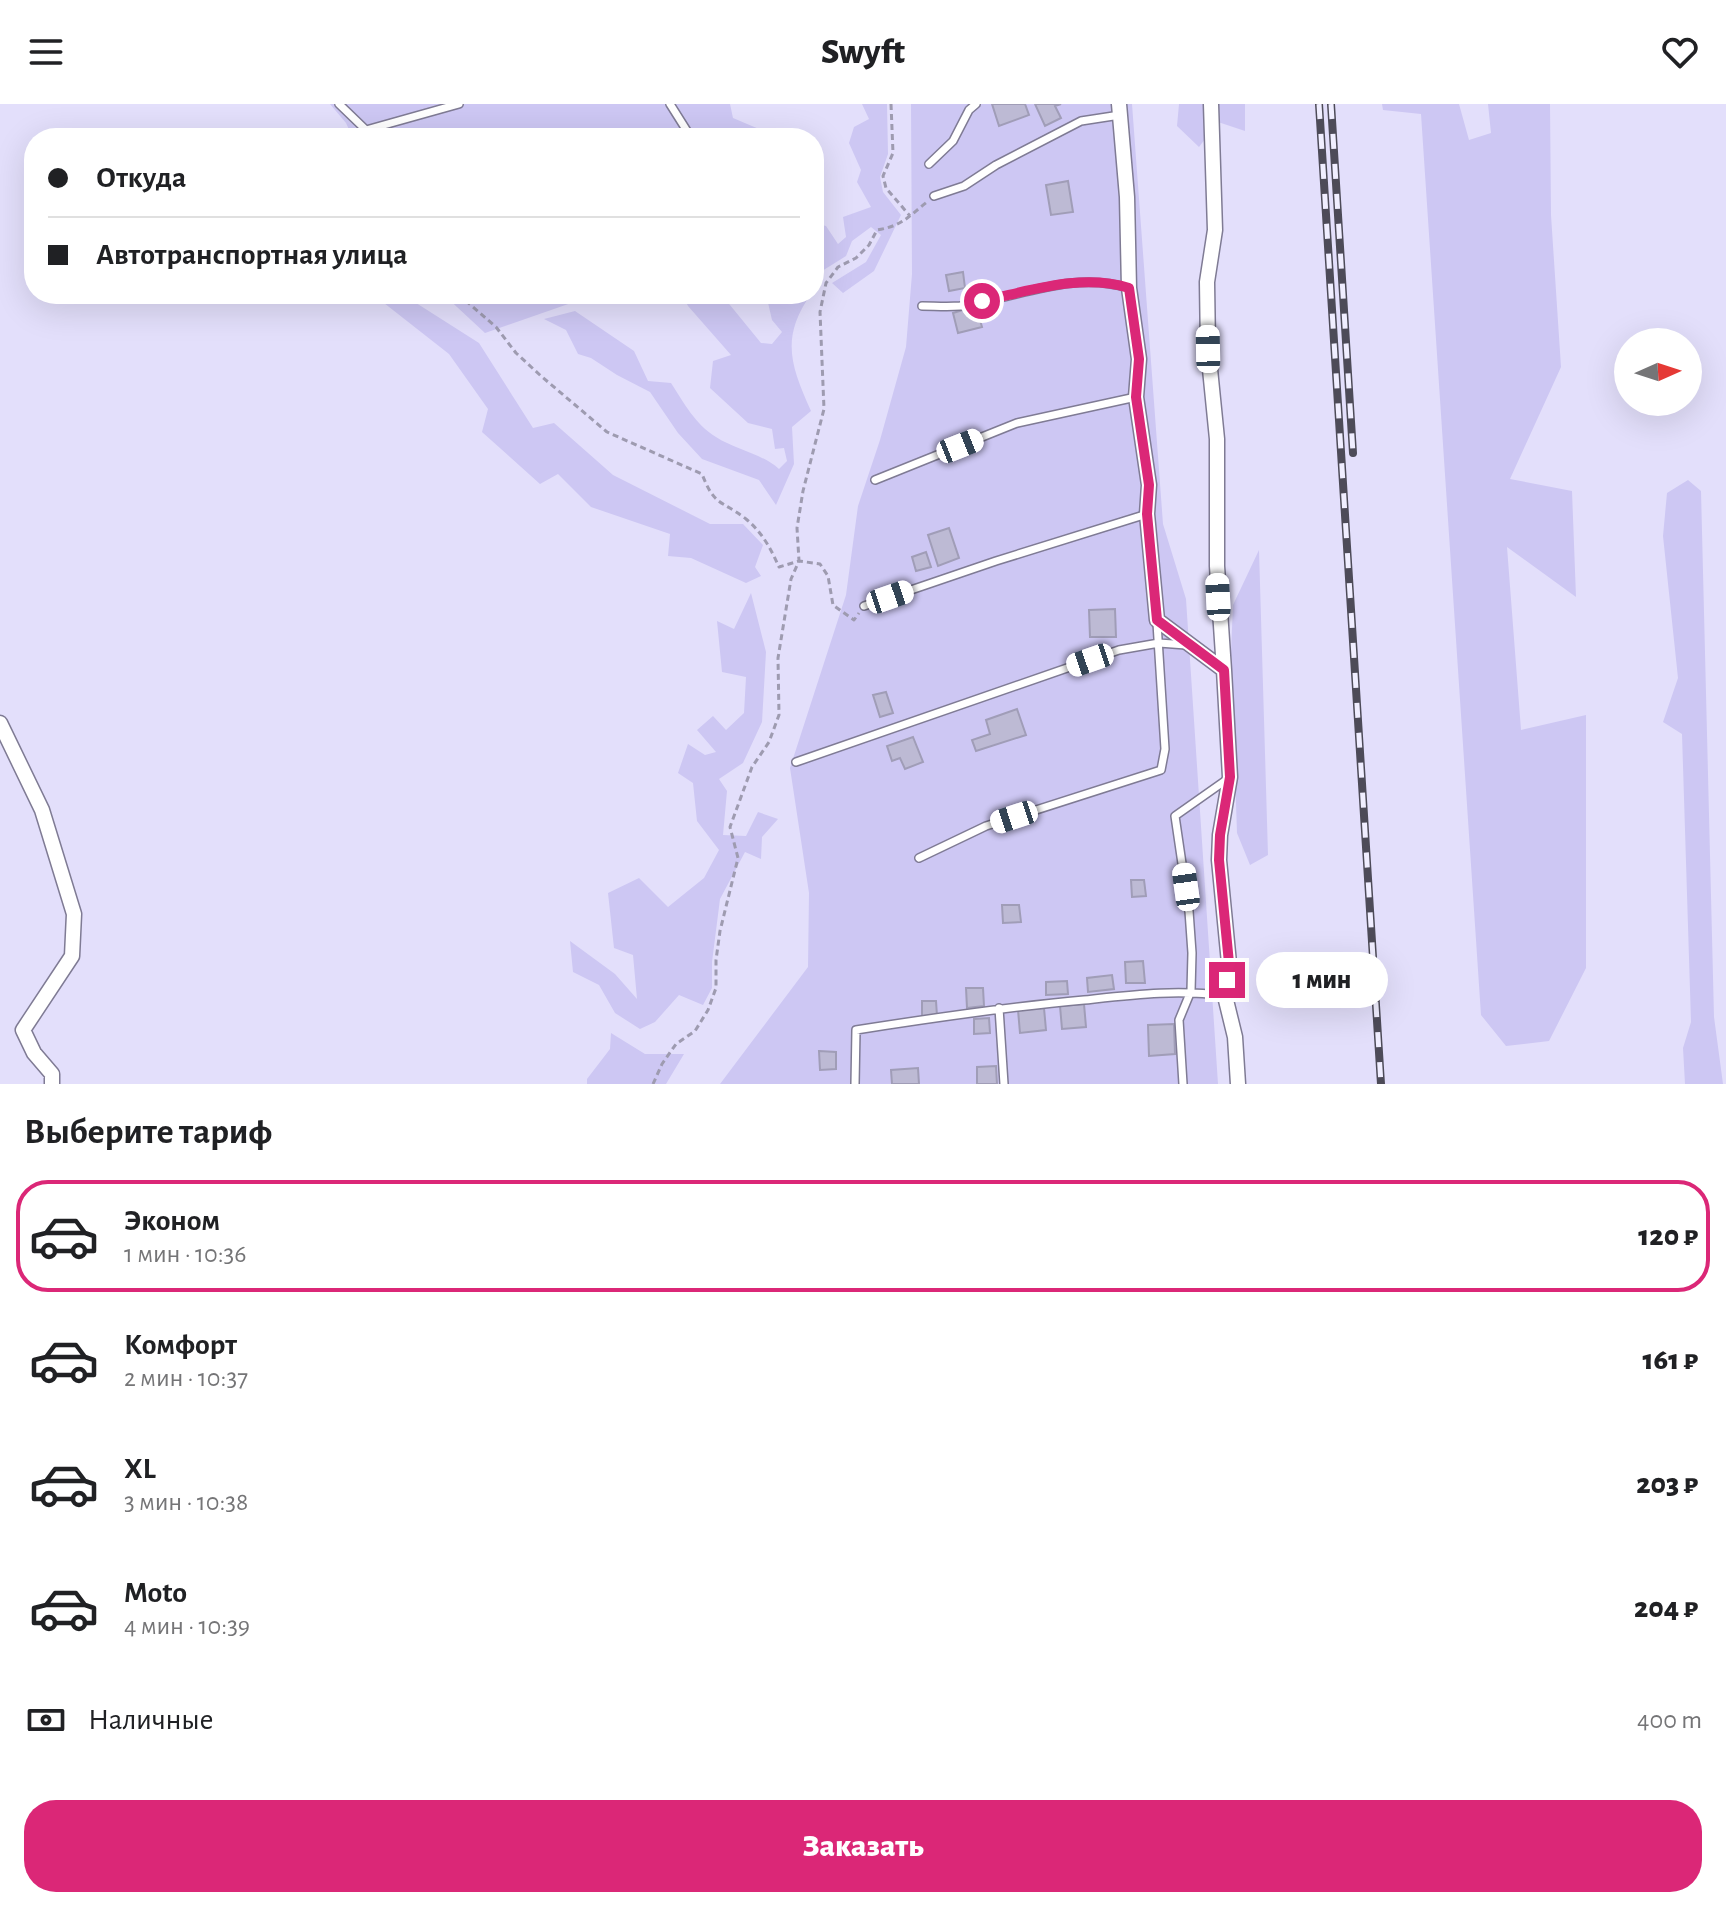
<!DOCTYPE html>
<html lang="ru">
<head>
<meta charset="utf-8">
<style>
	:root { --surface:#fff; --page:#f2f2f2; --text:#202124; --muted:#757577; --line:#e0e0e0; --accent:#db2777 }
	body { margin:0; font-family:"Alegreya Sans",sans-serif; background:var(--page); color:var(--text); height:100vh; display:flex; flex-direction:column; font-size:30px; white-space:nowrap }
	* { box-sizing:border-box; margin:0 }
	p { font-size:26px; color:var(--muted) }
	.icon { flex:none; width:44px; height:44px; fill:none; stroke:currentColor; stroke-width:2; stroke-linecap:round; stroke-linejoin:round }
	.map { position:relative; height:980px; overflow:hidden }
	.drawer { display:flex; flex-direction:column; background:var(--surface); flex:1 }
	.drawer>* { flex:none }
	.guide { position:absolute; left:24px; top:24px; width:800px; height:176px; border-radius:32px; box-shadow:0 8px 32px #0002; display:grid; align-content:center; height:176px; padding:0 24px; background:var(--surface) }
	.needle { width:52px; rotate:87deg }
	.fabs { position:absolute; left:1614px; top:224px; display:grid; gap:16px }
	.fabs a { display:grid; place-items:center; width:88px; height:88px; border-radius:50%; background:var(--surface); box-shadow:0 8px 32px #0002; font-size:40px }
	.end { position:absolute; width:36px; height:36px; margin:-18px; border:10px solid #db2777; background:#fff; box-shadow:0 0 0 4px #fff }
	.from { border-radius:50% }
	.bubble { position:absolute; height:56px; border-radius:28px; background:var(--surface); box-shadow:0 8px 32px #0002; font-size:26px; font-weight:800; line-height:56px; text-align:center }
	.car { position:absolute; width:24px; height:48px; margin:-24px -12px; border-radius:10px; box-shadow:0 0 6px 2px #0007; background:linear-gradient(#fff 24%,#345 0 40%,#fff 0 76%,#345 0 86%,#fff 0) }
	.guide b { display:flex; align-items:center; gap:28px; height:76px; font-size:30px }
	.guide b+b { border-top:2px solid var(--line) }
	.guide i { width:20px; height:20px; background:var(--text) }
	ul { padding:0; list-style:none }
	li { display:flex; align-items:center; gap:24px; height:112px; margin:0 16px 12px; padding:0 8px; border:4px solid transparent; border-radius:32px }
	li div { flex:1 }
	li b { display:block; font-size:30px }
	li em { font-style:normal; font-weight:800 }
	li.active { border-color:var(--accent) }
	li>.icon { width:72px; height:72px; stroke-width:1.5 }
	h2 { padding:0 24px; font-size:36px; line-height:96px }
	.pay { display:flex; align-items:center; gap:20px; height:88px; padding:0 24px; font-size:30px }
	.pay p { margin-inline-start:auto }
	.cta { display:flex; gap:16px; margin-top:auto; padding:16px 24px }
	.cta a { flex:1; height:92px; border-radius:32px; background:var(--accent); color:#fff; font-size:32px; font-weight:800; line-height:92px; text-align:center }
	header { display:flex; justify-content:space-between; align-items:center; height:104px; padding:0 24px; background:var(--surface); font-size:36px; font-weight:800 }
	.map>svg:first-child { display:block }
	.green { fill:#cdc7f3 }
	.building { fill:#bdbad4; stroke:#a09db7; stroke-width:2 }
	.lines { fill:none; stroke-linecap:round; stroke-linejoin:round }
	.lane-casing { stroke:#7f7b94; stroke-width:10 }
	.street-casing { stroke:#7f7b94; stroke-width:17 }
	.path { stroke:#9e9bb0; stroke-width:3; stroke-dasharray:6 4; stroke-linecap:butt }
	.lane { stroke:#fff; stroke-width:7 }
	.street { stroke:#fff; stroke-width:14 }
	.rail-casing { stroke:#4d4b58; stroke-width:8 }
	.rail { stroke:#f0eeff; stroke-width:5; stroke-dasharray:15; stroke-linecap:butt }
	.route { stroke:#db2777; stroke-width:10 }
</style>
</head>
<body>
<header><svg class="icon" aria-label="menu" viewBox="0 0 24 24"><path d="M4 6h16M4 12h16M4 18h16"/></svg>Swyft<svg class="icon" aria-label="heart" viewBox="0 0 24 24"><path d="M12 20l-8-8c-3-5 5-10 8-4 3-6 11-1 8 4z"/></svg></header>
<div class="map">
<svg width="1726" height="980" viewBox="0 0 1726 980">
	<rect width="100%" height="100%" fill="#e3dffb"/>
	<path class="green" d="M330,0H730L733,14L759,25L765,34H353L346,19Z
		M862,0H887L888,50L880,73L883,88L901,111L874,167L843,189L832,179L866,158L881,131L871,123L852,137L846,152L822,167L814,186V119L826,122L838,140L846,133L843,113L871,103L857,78L861,66L849,39L854,23L869,15Z
		M911,0H1132L1163,420L1186,495L1218,980H720L808,863L809,789L790,664L846,491L858,402L880,336L906,243L912,170Z
		M1179,0H1245V27L1218,18L1199,43L1177,22Z
		M1382,0H1459L1469,36L1491,29L1488,0H1550L1551,111L1561,263L1510,375L1572,387L1576,493L1507,443L1521,626L1586,611V864L1549,937L1506,942L1481,911L1421,10L1383,6Z
		M366,190H402L479,239L533,324L554,319L613,371L710,420H743L763,441L755,463L761,472L746,479L691,454L668,452L670,430L591,403L558,370L540,380L482,328L488,305L449,250L384,199Z
		M443,190H597L485,229Z
		M682,190H721L761,239L772,240L782,228L772,216L766,190H811C780,234 791,262 811,307L792,323L794,360L776,401L759,376L702,355L678,329L650,288L617,271L591,254L578,250L566,226L544,215L575,207L634,247L648,277L671,279C684,299 695,320 716,333C736,346 761,349 779,365L787,357L784,344L775,345L772,325L748,319L710,284L713,257L731,251L688,202Z
		M1688,376L1701,387L1714,913L1723,980H1685L1683,944L1691,918L1682,630L1663,618L1678,574L1663,432L1667,389Z
		M1259,446L1268,751L1250,761L1237,729L1231,548L1233,501Z
		M751,489L766,548L762,618L743,659L719,675L727,687L723,731L746,732L758,708L778,715L762,733L761,755L745,748L720,795L712,858V884L703,901L679,891L655,918L640,925L615,909L599,881L573,868L570,837L615,870L637,895L633,851L614,844L608,789L639,774L668,803L704,774L719,746L697,717L693,679L678,669L688,640L705,651L716,648L697,626L713,612L726,626L744,609L746,573L722,568L717,517L734,525Z
		M611,929L645,950H684L666,980H587V975L610,945Z"/>
	<path class="building" d="M992,0H1025L1029,11L999,22Z
		M1035,0H1061L1055,2L1061,14L1045,22Z
		M1068,77L1073,108L1051,111L1046,81Z
		M963,168L965,184L949,187L946,171Z
		M976,202L982,223L958,229L953,209Z
		M949,424L959,454L938,462L928,431Z
		M926,448L931,463L916,467L912,453Z
		M1115,505L1116,533H1090L1089,506Z
		M886,588L893,609L880,613L873,591Z
		M1017,605L1026,631L976,647L972,636L990,630L986,616Z
		M913,633L923,658L905,665L900,654L892,657L887,642Z
		M1131,776H1144L1146,792L1132,793Z
		M1002,801H1019L1021,818L1003,819Z
		M1143,857L1145,879H1126L1125,858Z
		M1112,871L1114,885L1088,888L1087,874Z
		M1067,877L1068,890L1046,891V878Z
		M966,884H983L984,902L967,904Z
		M922,897H936L937,912L922,913Z
		M1084,900L1086,923L1062,925L1060,902Z
		M1044,904L1046,926L1020,929L1018,906Z
		M989,914L990,929L974,930V915Z
		M1174,920L1175,950L1149,952L1148,921Z
		M819,947L836,948V965L820,966Z
		M996,962L997,980H977V963Z
		M918,964L919,980H892L891,966Z"/>
	<g class="lines">
		<g class="lane-casing">
			<path id="lane" d="M339,0L366,26L368,34
				M670,0L687,27L682,34
				M366,26L459,0
				M929,60L953,37L969,6L976,0
				M934,92L964,82L996,61L1081,17L1120,11
				M922,202C934,202 947,203 960,202C1015,195 1072,166 1128,184
				M875,376L1017,319L1136,293
				M864,502L996,457L1147,410
				M796,658L1119,546L1159,539L1186,541
				M919,754L986,722L1161,666L1165,645L1157,519
				M999,904L1004,980
				M855,980L856,926C932,914 1007,903 1084,896C1131,891 1178,885 1225,892
				M1183,980L1179,916L1191,887L1192,849L1189,807L1175,712L1229,674"/>
		</g>
		<g class="street-casing">
			<path id="street" d="M1119,0L1127,93L1129,184L1139,255L1136,293L1149,381L1147,410L1157,516L1224,566L1230,673L1220,731L1219,756L1229,859L1225,892L1235,933L1238,980
				M1211,0L1215,126L1207,178L1208,245L1217,335V462L1224,566
				M0,619L42,706L74,810L72,852L23,926L34,949L52,970V980"/>
		</g>
		<path class="path" d="M891,0L893,49L883,72L886,84L910,112
			M458,190L496,223L516,249L541,272L607,328L702,370C715,403 720,395 746,415C762,428 771,445 779,463L799,457L820,460L828,472L833,501L854,516L859,509
			M653,980L662,960L676,940L695,927L708,906L716,884V856L720,827L738,754L730,723L752,663L769,638L779,611L778,554L791,475L799,457L797,424L803,387L824,305L820,208L826,179L838,163L856,154L869,141L877,126C902,122 908,113 927,98"/>
		<use href="#lane" class="lane"/>
		<use href="#street" class="street"/>
		<g class="rail-casing">
			<path id="rail" d="M1319,0L1381,980
				M1331,0L1353,349"/>
		</g>
		<use href="#rail" class="rail"/>
	</g>
	<g class="lines">
		<path class="route" d="M982,197C1030,187 1081,169 1129,184L1139,255L1136,293L1149,381L1147,410L1157,516L1224,566L1230,673L1220,731L1219,756L1229,859L1227,876"/>
	</g>
</svg>
<div class="fabs">
<a><svg class="needle" viewBox="-14 -14 28 28"><path d="M0-13l5 13h-10z" fill="#e53935"/><path d="M0 13l5-13h-10z" fill="#757577"/></svg></a>
</div>
<i class="end from" style="left:982px;top:197px"></i>
<i class="end" style="left:1227px;top:876px"></i>
<div class="bubble" style="left:1256px;top:848px;width:132px">1 мин</div>
<i class="car" style="left:1208px;top:245px;rotate:359deg"></i>
<i class="car" style="left:960px;top:342px;rotate:68deg"></i>
<i class="car" style="left:890px;top:493px;rotate:71deg"></i>
<i class="car" style="left:1218px;top:493px;rotate:357deg"></i>
<i class="car" style="left:1090px;top:556px;rotate:251deg"></i>
<i class="car" style="left:1014px;top:713px;rotate:252deg"></i>
<i class="car" style="left:1186px;top:783px;rotate:352deg"></i>
<div class="guide">
<b><i class="from"></i>Откуда</b>
<b><i></i>Автотранспортная улица</b>
</div>
</div>
<section class="drawer">
<h2>Выберите тариф</h2>
<ul>
<li class="active"><svg class="icon" aria-label="car" viewBox="0 0 24 24"><path d="M5 17H2v-5l4-1 3-4h7l3 4 3 1v5h-3M9 17h6M6 11h13"/><circle cx="7" cy="17" r="2"/><circle cx="17" cy="17" r="2"/></svg><div><b>Эконом</b><p>1 мин · 10:36</p></div><em>120 ₽</em></li>
<li><svg class="icon" aria-label="car" viewBox="0 0 24 24"><path d="M5 17H2v-5l4-1 3-4h7l3 4 3 1v5h-3M9 17h6M6 11h13"/><circle cx="7" cy="17" r="2"/><circle cx="17" cy="17" r="2"/></svg><div><b>Комфорт</b><p>2 мин · 10:37</p></div><em>161 ₽</em></li>
<li><svg class="icon" aria-label="car" viewBox="0 0 24 24"><path d="M5 17H2v-5l4-1 3-4h7l3 4 3 1v5h-3M9 17h6M6 11h13"/><circle cx="7" cy="17" r="2"/><circle cx="17" cy="17" r="2"/></svg><div><b>XL</b><p>3 мин · 10:38</p></div><em>203 ₽</em></li>
<li><svg class="icon" aria-label="car" viewBox="0 0 24 24"><path d="M5 17H2v-5l4-1 3-4h7l3 4 3 1v5h-3M9 17h6M6 11h13"/><circle cx="7" cy="17" r="2"/><circle cx="17" cy="17" r="2"/></svg><div><b>Moto</b><p>4 мин · 10:39</p></div><em>204 ₽</em></li>
</ul>
<div class="pay"><svg class="icon" aria-label="cash" viewBox="0 0 24 24"><path d="M3 7h18v10H3z"/><circle cx="12" cy="12" r="2"/></svg>Наличные<p>400 m</p></div>
<div class="cta"><a>Заказать</a></div>
</section>
</body>
</html>
